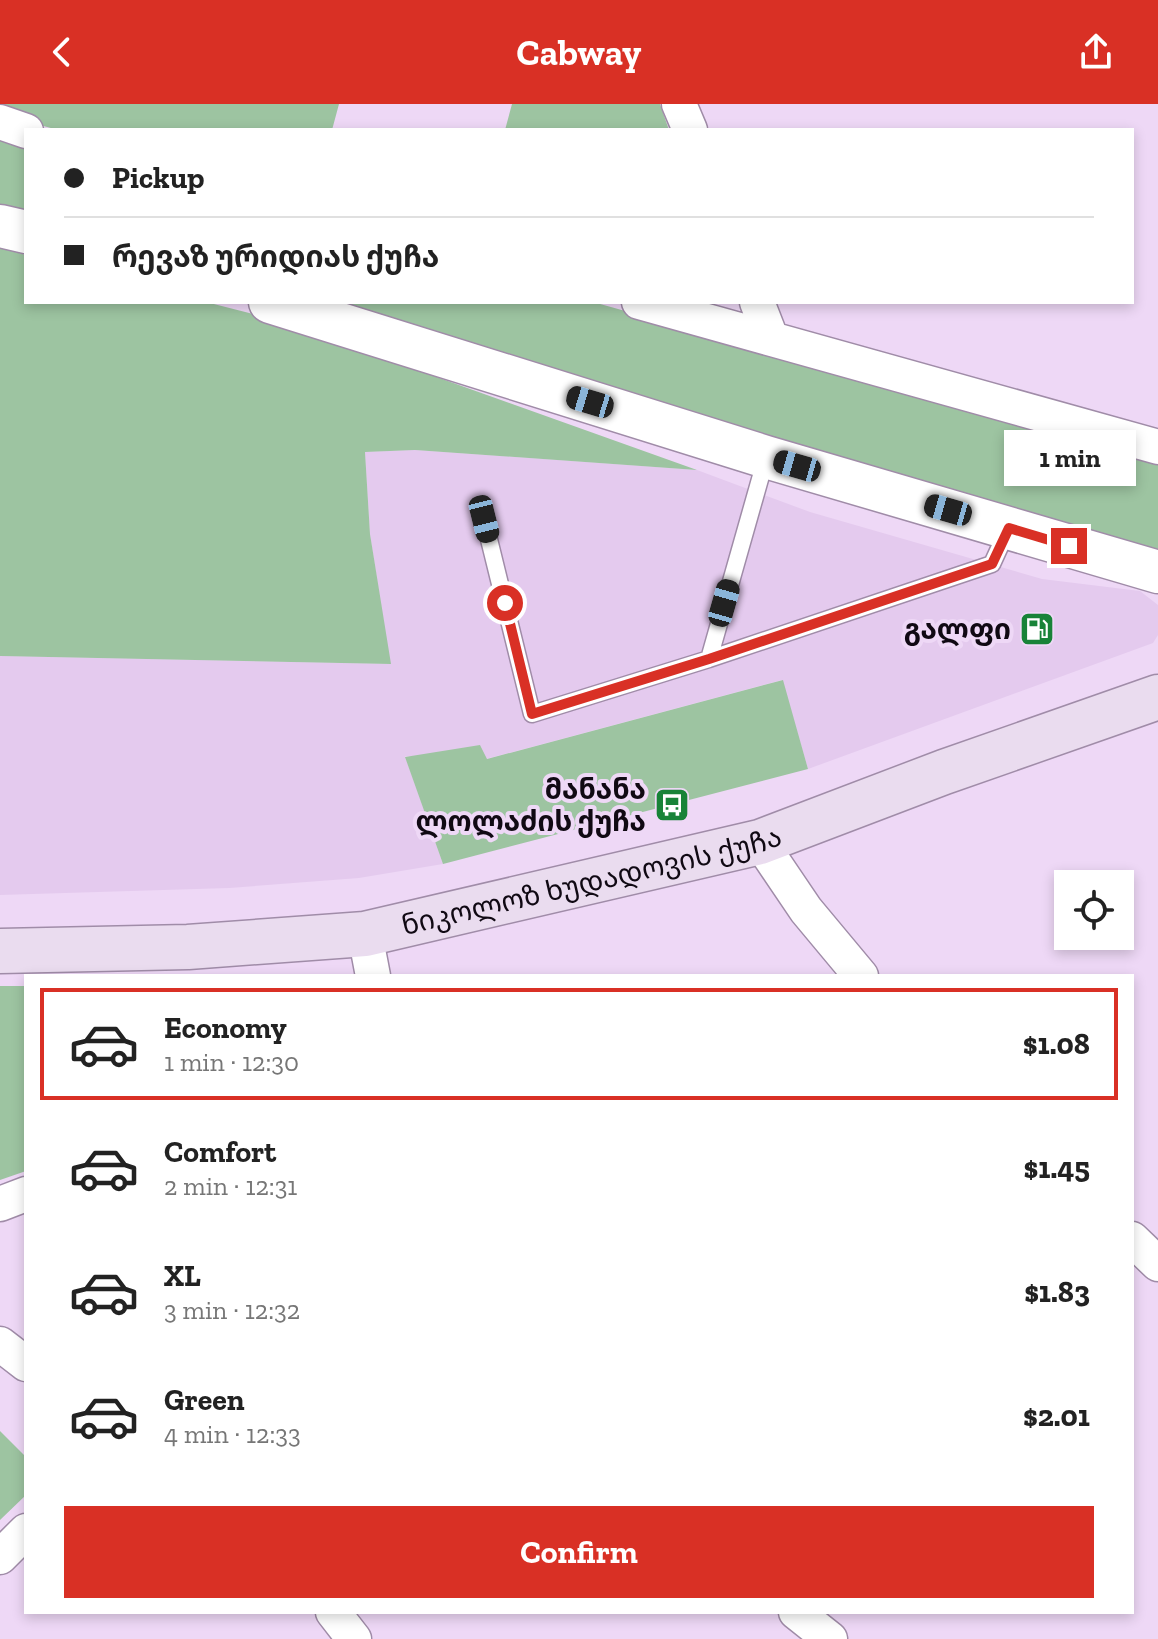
<!DOCTYPE html>
<html lang="en">
<head>
<meta charset="utf-8">
<style>
	:root { --surface:#fff; --page:#f2f2f2; --text:#222; --muted:#767676; --line:#e0e0e0; --accent:#d93025 }
	body { margin:0; font-family:"Zilla Slab","Noto Sans Georgian",serif; background:var(--page); color:var(--text); height:100vh; display:flex; flex-direction:column; font-size:30px; white-space:nowrap }
	* { box-sizing:border-box; margin:0 }
	p { font-size:26px; color:var(--muted) }
	.icon { flex:none; width:44px; height:44px; fill:none; stroke:currentColor; stroke-width:2; stroke-linecap:round; stroke-linejoin:round }
	.map { position:relative; flex:1; overflow:hidden }
	.drawer { position:absolute; left:24px; top:870px; width:1110px; height:640px; display:flex; flex-direction:column; background:var(--surface); border-radius:0px; box-shadow:0 4px 12px #0003 }
	.drawer>* { flex:none }
	.top-card { position:absolute; left:24px; top:24px; width:1110px; height:176px; border-radius:0px; box-shadow:0 4px 12px #0003; display:grid; align-content:center; height:176px; padding:0 40px; background:var(--surface) }
	.fabs { position:absolute; left:1054px; top:766px; display:grid; gap:16px }
	.fabs a { display:grid; place-items:center; width:80px; height:80px; border-radius:0px; background:var(--surface); box-shadow:0 4px 12px #0003; font-size:40px }
	.end { position:absolute; width:36px; height:36px; margin:-18px; border:10px solid #d93025; background:#fff; box-shadow:0 0 0 4px #fff }
	.from { border-radius:50% }
	.bubble { position:absolute; height:56px; border-radius:0px; background:var(--surface); box-shadow:0 4px 12px #0003; font-size:26px; font-weight:700; line-height:56px; text-align:center }
	.car { position:absolute; width:24px; height:48px; margin:-24px -12px; border-radius:10px; box-shadow:0 0 6px 2px #0007; background:linear-gradient(#222 24%,#8ab4d8 0 40%,#222 0 76%,#8ab4d8 0 86%,#222 0) }
	.top-card b { display:flex; align-items:center; gap:28px; height:76px; font-size:30px }
	.top-card b+b { border-top:2px solid var(--line) }
	.top-card i { width:20px; height:20px; background:var(--text) }
	ul { padding:14px 0 0; list-style:none }
	li { display:flex; align-items:center; gap:24px; height:112px; margin:0 16px 12px; padding:0 24px; border:4px solid transparent; border-radius:0px }
	li div { flex:1 }
	li b { display:block; font-size:30px }
	li em { font-style:normal; font-weight:700 }
	li.active { border-color:var(--accent) }
	li>.icon { width:72px; height:72px; stroke-width:1.5 }
	.primary-button { display:flex; gap:16px; margin-top:auto; padding:16px 40px }
	.primary-button a { flex:1; height:92px; border-radius:0px; background:var(--accent); color:#fff; font-size:32px; font-weight:700; line-height:92px; text-align:center }
	header { display:flex; justify-content:space-between; align-items:center; height:104px; padding:0 40px; background:var(--accent); color:#fff; font-size:36px; font-weight:700 }
	.map>svg:first-child { display:block }
	.built { fill:#e4caee }
	.green { fill:#9dc4a1 }
	.lines { fill:none; stroke-linecap:round; stroke-linejoin:round }
	.service-casing { stroke:#a08ca8; stroke-width:19 }
	.minor-casing { stroke:#a08ca8; stroke-width:37 }
	.tertiary-casing { stroke:#a08ca8; stroke-width:45 }
	.secondary-casing { stroke:#a08ca8; stroke-width:47 }
	.service { stroke:#fff; stroke-width:16 }
	.minor { stroke:#fff; stroke-width:34 }
	.tertiary { stroke:#fff; stroke-width:42 }
	.secondary { stroke:#eadcef; stroke-width:44 }
	.route { stroke:#d93025; stroke-width:10 }
	.labels { text-anchor:middle; stroke-width:8; stroke-linejoin:round; paint-order:stroke }
	.poi-label { font-size:28px; font-weight:bold; fill:#100913; stroke:#eed8f6; text-anchor:end }
	.street-label { font-size:28px; fill:#100913; stroke:#eed8f6 }
</style>
</head>
<body>
<header><svg class="icon" aria-label="back" viewBox="0 0 24 24"><path d="M15 5l-7 7 7 7"/></svg>Cabway<svg class="icon" aria-label="share" viewBox="0 0 24 24"><path d="M12 15V3M7 8l5-5 5 5M5 13v7h14v-7"/></svg></header>
<div class="map">
<svg width="1158" height="1535" viewBox="0 0 1158 1535">
	<rect width="100%" height="100%" fill="#eed8f6"/>
	<path class="built" d="M415,346L697,366L810,408L1042,475L1140,487L1158,501V531L1153,539L808,665L782,576L486,655L405,652L443,760L359,774L229,784L0,791V552L390,560L370,430L365,348Z"/>
	<path class="green" d="M0,0H339L332,26H58L0,10Z
		M512,0H660L669,26H505Z
		M0,31L26,39V118L0,111Z
		M0,144L26,151V198H206L280,217L697,366L415,346L365,348L370,430L391,560L0,552Z
		M324,198H593L1158,356V445L1013,411Z
		M783,576L808,665L443,760L405,653L480,641L487,655Z
		M0,882H26V1067L0,1076Z
		M0,1327L26,1353V1391L0,1416Z"/>
	<g class="lines">
		<g class="service-casing">
			<path id="service" d="M484,415L532,610L709,555L992,460L1008,425
				M709,555L766,354"/>
		</g>
		<g class="minor-casing">
			<path id="minor" d="M679,0L690,26
				M0,18L26,27
				M639,198L1158,343
				M757,198L771,234
				M760,738L806,806L861,872
				M365,830L373,872
				M0,1100L26,1090
				M1132,1135L1158,1160
				M0,1240L26,1260
				M0,1453L26,1427
				M333,1508L354,1535
				M796,1508L830,1535"/>
		</g>
		<g class="tertiary-casing">
			<path id="tertiary" d="M0,122L26,128
				M270,198L766,353L1158,468"/>
		</g>
		<g class="secondary-casing">
			<g id="secondary">
				<path id="s1" d="M0,847L188,843L365,830L760,738L944,668L1158,593"/>
			</g>
		</g>
		<use href="#service" class="service"/>
		<use href="#minor" class="minor"/>
		<use href="#tertiary" class="tertiary"/>
		<use href="#secondary" class="secondary"/>
	</g>
	<g class="lines">
		<path class="route" d="M505,499L532,610L709,555L992,460L1009,424L1069,442"/>
	</g>
	<defs>
		<g id="fuel-square" transform="scale(1.8)"><rect x="-9" y="-9" width="18" height="18" rx="4" fill="#188338" stroke="#eed8f6"/><path d="M-5.5-6h7V0h2V4h1.3V-2.5L3-4.5l.8-.8L6-3V5H2.5V1h-1V6h-7ZM-4.2-4.7v3.2H.2V-4.7Z" fill="#fff"/></g>
		<g id="bus-square" transform="scale(1.8)"><rect x="-9" y="-9" width="18" height="18" rx="4" fill="#188338" stroke="#eed8f6"/><path d="M-5-6H5V4H4V6H2V4H-2V6H-4V4H-5ZM-3.5-4V0h7V-4ZM-3.5 1.2v1.5H-2V1.2ZM2 1.2v1.5H3.5V1.2Z" fill="#fff"/></g>
	</defs>
	<g fill-rule="evenodd">
		<use href="#fuel-square" x="1037" y="525"/>
		<use href="#bus-square" x="672" y="701"/>
	</g>
	<g class="labels">
		<g class="poi-label">
			<text x="1011" y="535">გალფი</text>
			<text x="646" y="695">მანანა<tspan x="646" dy="32">ლოლაძის ქუჩა</tspan></text>
		</g>
		<g class="street-label">
			<text dy="10" stroke="none"><textPath href="#s1" startOffset="598">ნიკოლოზ ხუდადოვის ქუჩა</textPath></text>
		</g>
	</g>
</svg>
<div class="fabs">
<a><svg class="icon" aria-label="locate" viewBox="0 0 24 24"><circle cx="12" cy="12" r="6"/><path d="M12 2v4M12 18v4M2 12h4M18 12h4"/></svg></a>
</div>
<i class="end from" style="left:505px;top:499px"></i>
<i class="end" style="left:1069px;top:442px"></i>
<div class="bubble" style="left:1004px;top:326px;width:132px">1 min</div>
<i class="car" style="left:590px;top:298px;rotate:287deg"></i>
<i class="car" style="left:797px;top:362px;rotate:286deg"></i>
<i class="car" style="left:948px;top:406px;rotate:286deg"></i>
<i class="car" style="left:484px;top:415px;rotate:166deg"></i>
<i class="car" style="left:724px;top:499px;rotate:16deg"></i>
<div class="top-card">
<b><i class="from"></i>Pickup</b>
<b><i></i>რევაზ ურიდიას ქუჩა</b>
</div>
<section class="drawer">
<ul>
<li class="active"><svg class="icon" aria-label="car" viewBox="0 0 24 24"><path d="M5 17H2v-5l4-1 3-4h7l3 4 3 1v5h-3M9 17h6M6 11h13"/><circle cx="7" cy="17" r="2"/><circle cx="17" cy="17" r="2"/></svg><div><b>Economy</b><p>1 min · 12:30</p></div><em>$1.08</em></li>
<li><svg class="icon" aria-label="car" viewBox="0 0 24 24"><path d="M5 17H2v-5l4-1 3-4h7l3 4 3 1v5h-3M9 17h6M6 11h13"/><circle cx="7" cy="17" r="2"/><circle cx="17" cy="17" r="2"/></svg><div><b>Comfort</b><p>2 min · 12:31</p></div><em>$1.45</em></li>
<li><svg class="icon" aria-label="car" viewBox="0 0 24 24"><path d="M5 17H2v-5l4-1 3-4h7l3 4 3 1v5h-3M9 17h6M6 11h13"/><circle cx="7" cy="17" r="2"/><circle cx="17" cy="17" r="2"/></svg><div><b>XL</b><p>3 min · 12:32</p></div><em>$1.83</em></li>
<li><svg class="icon" aria-label="car" viewBox="0 0 24 24"><path d="M5 17H2v-5l4-1 3-4h7l3 4 3 1v5h-3M9 17h6M6 11h13"/><circle cx="7" cy="17" r="2"/><circle cx="17" cy="17" r="2"/></svg><div><b>Green</b><p>4 min · 12:33</p></div><em>$2.01</em></li>
</ul>
<div class="primary-button"><a>Confirm</a></div>
</section>
</div>
</body>
</html>
